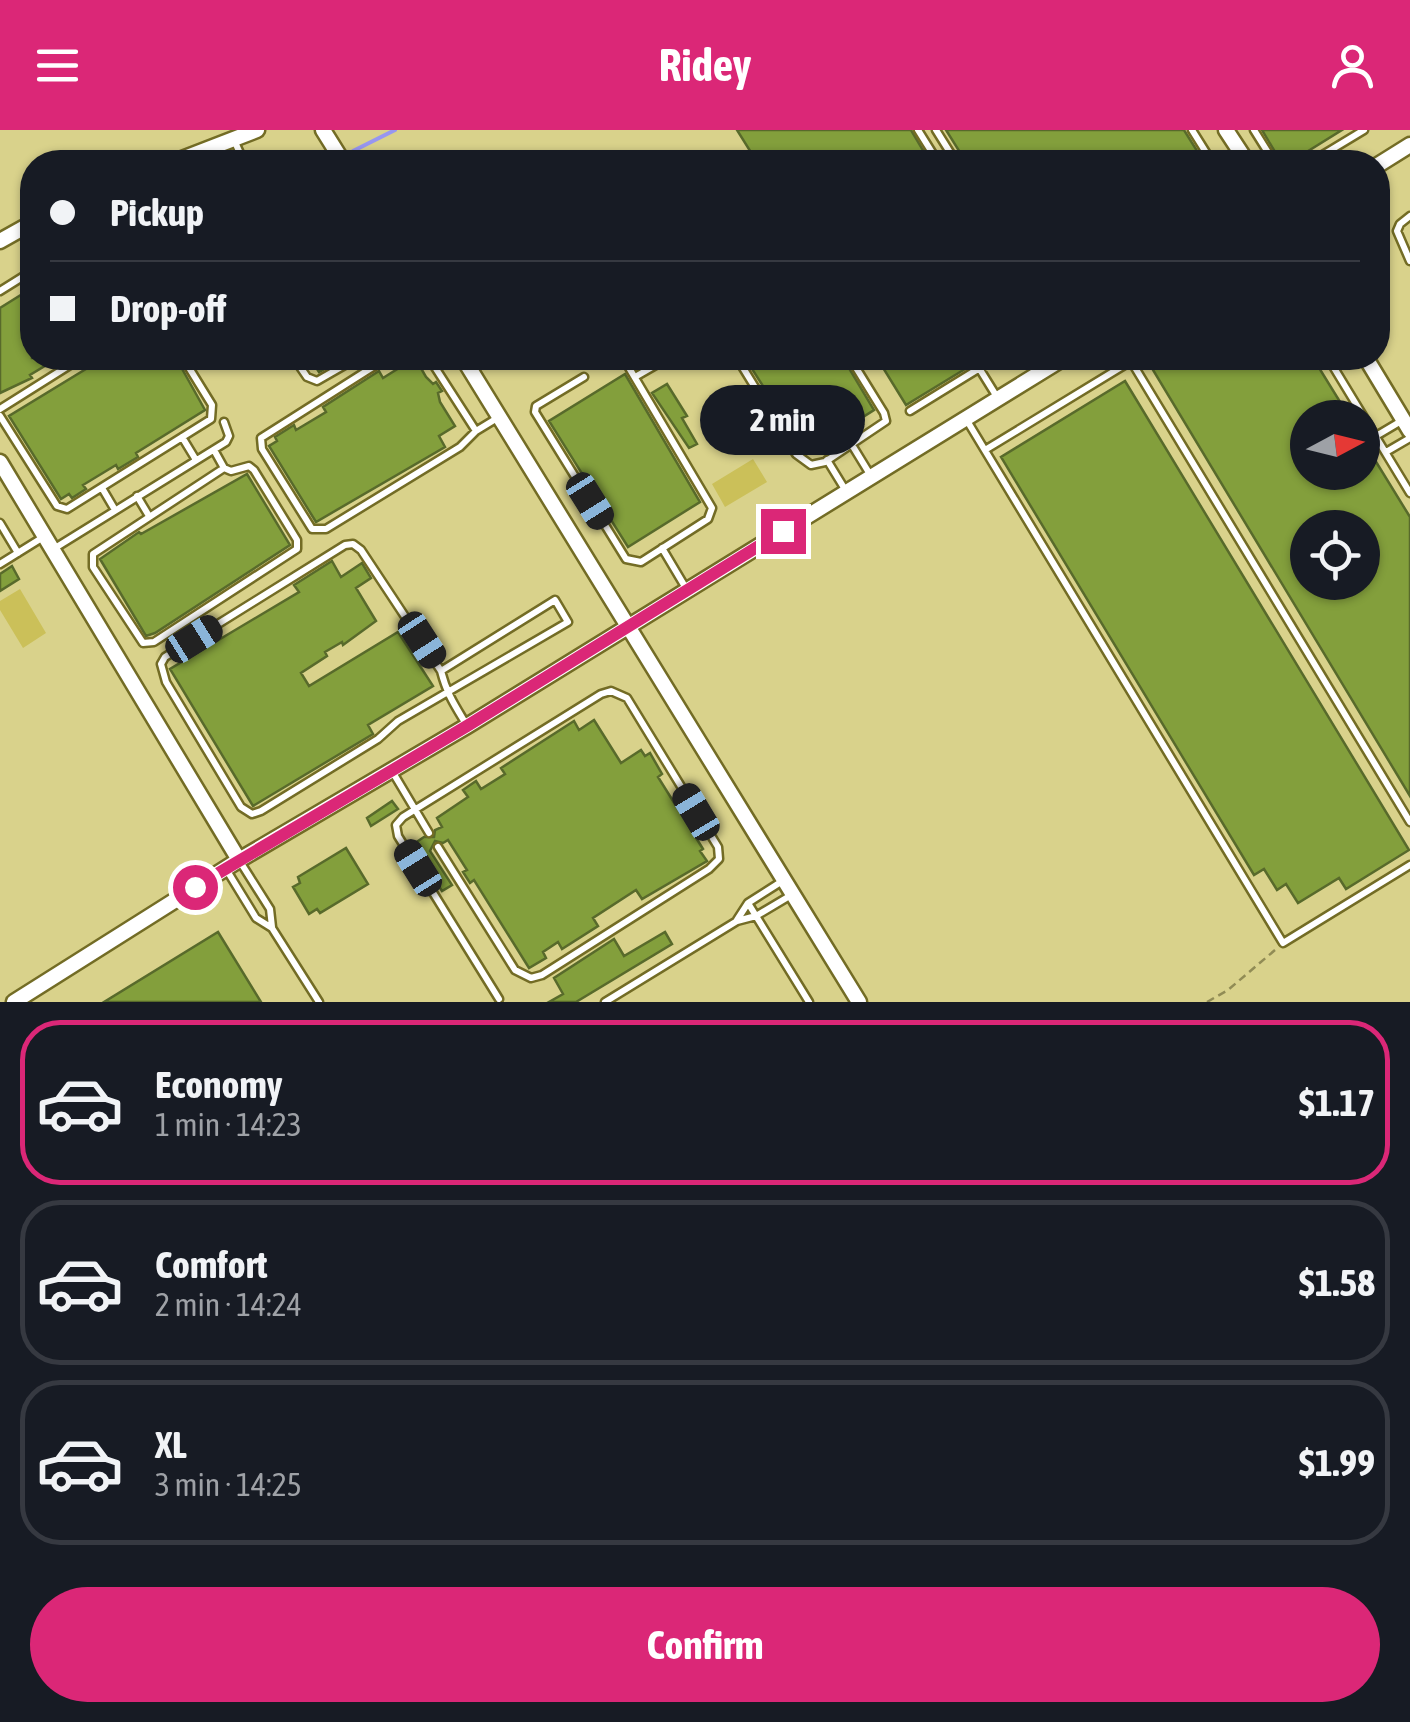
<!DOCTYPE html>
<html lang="en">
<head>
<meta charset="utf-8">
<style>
	:root { --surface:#171b24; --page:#20242c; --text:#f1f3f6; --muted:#9ea1a6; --line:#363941; --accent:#db2777 }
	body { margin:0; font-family:"Asap Condensed",sans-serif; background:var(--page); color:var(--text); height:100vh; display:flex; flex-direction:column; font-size:38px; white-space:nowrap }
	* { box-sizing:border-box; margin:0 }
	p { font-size:32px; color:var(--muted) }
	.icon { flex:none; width:55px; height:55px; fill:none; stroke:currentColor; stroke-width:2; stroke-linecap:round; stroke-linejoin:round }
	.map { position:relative; height:872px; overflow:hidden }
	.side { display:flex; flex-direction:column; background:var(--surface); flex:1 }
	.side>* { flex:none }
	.hud { position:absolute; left:20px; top:20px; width:1370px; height:220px; border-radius:40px; box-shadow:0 2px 8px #0004; display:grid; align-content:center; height:220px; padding:0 30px; background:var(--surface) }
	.needle { width:65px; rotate:83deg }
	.fabs { position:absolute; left:1290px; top:270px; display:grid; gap:20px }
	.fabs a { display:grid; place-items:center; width:90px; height:90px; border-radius:50%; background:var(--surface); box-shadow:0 2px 8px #0004; font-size:50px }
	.end { position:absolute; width:45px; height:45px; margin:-22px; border:12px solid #db2777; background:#fff; box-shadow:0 0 0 5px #fff }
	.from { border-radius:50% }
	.bubble { position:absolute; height:70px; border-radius:35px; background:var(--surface); box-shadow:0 2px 8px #0004; font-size:32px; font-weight:700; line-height:70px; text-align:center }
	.car { position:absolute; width:30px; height:60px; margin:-30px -15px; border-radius:12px; box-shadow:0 0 8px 2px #0007; background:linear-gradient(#222 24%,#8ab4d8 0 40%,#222 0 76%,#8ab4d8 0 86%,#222 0) }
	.hud b { display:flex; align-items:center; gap:35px; height:95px; font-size:38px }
	.hud b+b { border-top:2px solid var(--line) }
	.hud i { width:25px; height:25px; background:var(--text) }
	ul { padding:18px 0 0; list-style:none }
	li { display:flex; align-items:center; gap:30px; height:165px; margin:0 20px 15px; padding:0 10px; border:5px solid var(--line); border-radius:40px }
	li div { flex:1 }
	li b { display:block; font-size:38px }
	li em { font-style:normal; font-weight:700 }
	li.current { border-color:var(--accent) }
	li>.icon { width:90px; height:90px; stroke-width:1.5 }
	.primary-button { display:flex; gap:20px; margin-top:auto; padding:20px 30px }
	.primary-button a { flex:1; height:115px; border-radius:60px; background:var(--accent); color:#fff; font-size:40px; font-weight:700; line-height:115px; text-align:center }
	header { display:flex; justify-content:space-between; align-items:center; height:130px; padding:0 30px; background:var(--accent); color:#fff; font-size:45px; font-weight:700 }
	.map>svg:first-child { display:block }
	.green { fill:#cbc059 }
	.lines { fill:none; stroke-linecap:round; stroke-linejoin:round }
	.stream { stroke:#9796f0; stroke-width:4 }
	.building { fill:#839f3c; stroke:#586a2b; stroke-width:2.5; fill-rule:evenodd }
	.service-casing { stroke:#736c25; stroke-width:11 }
	.minor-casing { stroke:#736c25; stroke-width:19 }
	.path { stroke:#918c55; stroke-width:2.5; stroke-dasharray:8 5; stroke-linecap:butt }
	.service { stroke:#fff; stroke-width:6 }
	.minor { stroke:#fff; stroke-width:14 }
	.route { stroke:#db2777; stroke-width:12 }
</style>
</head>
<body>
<header><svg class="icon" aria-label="menu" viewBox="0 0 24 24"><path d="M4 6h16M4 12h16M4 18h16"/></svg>Ridey<svg class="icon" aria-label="person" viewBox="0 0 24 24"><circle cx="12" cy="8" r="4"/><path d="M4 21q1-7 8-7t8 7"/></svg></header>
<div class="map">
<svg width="1410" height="872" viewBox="0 0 1410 872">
	<rect width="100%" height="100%" fill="#d9d28b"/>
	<path class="green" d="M753,329L767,352L725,377L712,354Z
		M20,459L46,503L23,518L0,480V471Z"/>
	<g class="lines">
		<path class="stream" d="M353,21L395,0"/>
	</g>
	<path class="building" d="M737,0H911L930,32H757Z
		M946,0H1184L1204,32H966Z
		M1262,0H1342L1297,28L1299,32H1281Z
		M32,158V228H58L30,245L32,248L0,263V178Z
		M104,228H176L205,280L136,323L138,327L118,339L116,335L83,355L86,359L72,368L69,364L61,369L9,286Z
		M310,228H344L319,242Z
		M415,228L426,247L433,254L436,252L442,261L438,263L440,272L455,296L439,306L445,317L316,392L269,316L277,311L275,307L294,295L296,300L326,282L323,277L379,241L383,248Z
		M745,228H843L874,280L860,289L863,294L819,321L816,316L806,323Z
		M877,228H983L906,275Z
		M1163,228H1313L1350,288H1308V342H1362V309L1410,387V666L1150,235ZM1308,398H1362V452H1308Z
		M625,244L700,372L628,417L549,291Z
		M1125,251L1409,720L1346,759L1339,748L1298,773L1286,754L1277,760L1264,739L1254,745L1001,327Z
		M667,254L687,286L682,288L697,314L689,318L652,263Z
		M247,344L290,415L155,503L146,506L100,429L139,402L141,404Z
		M332,431L341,447L362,433L371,448L356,458L376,491L343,515L342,512L325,522L327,526L301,543L309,556L398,502L433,556L368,595L373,604L253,676L170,539L299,462L294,455Z
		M12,436L19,449L0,461V444Z
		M594,590L621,633L641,620L645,626L650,623L662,644L658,647L703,719L700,721L707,731L642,769L636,760L593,788L598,796L562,819L558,812L543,822L546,828L529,838L474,750L470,753L463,742L467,740L448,710L443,713L435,711L430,721L452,755L442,761L412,715L424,707H434L435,700L442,697L437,688L468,667L463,660L476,651L481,659L505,644L501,638L574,591L579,600Z
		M392,671L398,679L371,696L367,688Z
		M346,718L368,754L320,783L317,779L309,784L293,757L300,753L298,747Z
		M218,802L261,872H104Z
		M665,802L672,814L576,872H549L563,864L554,848L614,809L624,826Z"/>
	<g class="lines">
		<g class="service-casing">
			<path id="service" d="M918,0L938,32
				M936,0L956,32
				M1192,0L1212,32
				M1254,0L1274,32
				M234,10L244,32
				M286,32L301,29L309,32
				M1311,32L1364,0
				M1410,86L1400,94L1397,101L1410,131
				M25,99L32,113
				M0,161L32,141
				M294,228L307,247L317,251L357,228
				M387,228L261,308L262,319L312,399H326L460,317L476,301L499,287
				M429,228L476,301
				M737,228L796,324L811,335L825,332L886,291L884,283L850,228
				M1328,228L1410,363
				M1131,231L1410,692
				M979,238L997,267
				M584,247L536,276L535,282L626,429L641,432L708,389L712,378L625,231
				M635,247L668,228
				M0,279L81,228
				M910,281L996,228
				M0,286L57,376L67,379L211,289L212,275L183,228
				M966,289L1283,813L1410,735
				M1376,306L1403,290
				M182,307L196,330
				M852,315L871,346
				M214,320L224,338
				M985,320L1136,228
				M1386,322L1410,308
				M827,330L846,361
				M249,336L254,340L297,410V419L154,512L143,513L93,437V424L224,338L231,341Z
				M102,358L115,380
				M137,366L149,386
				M0,393L18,423
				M55,418L226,312L229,306L224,292
				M662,418L687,460
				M0,434L45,406
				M441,541L555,470L568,492L398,591L378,609L261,681L252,684L241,677L166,552L161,534L165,527L345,415L353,414L361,420L441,541C447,564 454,574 466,594
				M392,641L429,703
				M438,717L515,840L531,848L542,845L709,739L719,729L718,717L627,568L611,561L601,564L403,687L396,695L398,706L499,869
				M239,730L270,779L272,797
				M226,739L256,788L272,798L319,872
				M748,773L809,872
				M737,790L748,773L784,750
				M605,872L737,791L756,786L793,764"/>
		</g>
		<g class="minor-casing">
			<path id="minor" d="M323,0L343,32
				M1226,0L1247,32
				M174,32L257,0
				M1378,35L1410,15
				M0,111L32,93
				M463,228L859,872
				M1366,228L1410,301
				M0,332L239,730
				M14,872L239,730L467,596L1064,228"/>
		</g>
		<path class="path" d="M1207,872L1228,860L1275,820"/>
		<use href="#service" class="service"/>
		<use href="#minor" class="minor"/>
	</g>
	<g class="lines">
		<path class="route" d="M195,757L467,596L783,401"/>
	</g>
</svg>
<div class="fabs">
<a><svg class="needle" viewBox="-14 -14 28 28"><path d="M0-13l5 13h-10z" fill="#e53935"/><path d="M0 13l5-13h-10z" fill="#9ea1a6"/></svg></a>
<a><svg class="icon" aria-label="locate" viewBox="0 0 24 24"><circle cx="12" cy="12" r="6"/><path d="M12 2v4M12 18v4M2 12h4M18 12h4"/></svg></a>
</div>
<i class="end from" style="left:195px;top:757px"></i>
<i class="end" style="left:783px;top:401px"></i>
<div class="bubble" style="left:700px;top:255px;width:165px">2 min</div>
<i class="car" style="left:590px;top:371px;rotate:148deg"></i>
<i class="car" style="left:194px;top:509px;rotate:58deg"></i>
<i class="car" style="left:422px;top:510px;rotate:147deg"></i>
<i class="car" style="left:696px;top:682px;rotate:329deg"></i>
<i class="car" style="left:418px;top:738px;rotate:328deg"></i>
<div class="hud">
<b><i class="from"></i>Pickup</b>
<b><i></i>Drop-off</b>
</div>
</div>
<section class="side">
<ul>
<li class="current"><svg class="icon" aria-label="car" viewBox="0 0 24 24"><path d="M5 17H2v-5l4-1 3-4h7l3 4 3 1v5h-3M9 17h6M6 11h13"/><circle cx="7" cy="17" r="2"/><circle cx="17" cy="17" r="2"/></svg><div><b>Economy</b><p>1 min · 14:23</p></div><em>$1.17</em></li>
<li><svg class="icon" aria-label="car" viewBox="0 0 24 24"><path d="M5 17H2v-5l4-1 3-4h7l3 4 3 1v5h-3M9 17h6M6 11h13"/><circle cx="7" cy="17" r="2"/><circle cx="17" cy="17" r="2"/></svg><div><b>Comfort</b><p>2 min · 14:24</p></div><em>$1.58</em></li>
<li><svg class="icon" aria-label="car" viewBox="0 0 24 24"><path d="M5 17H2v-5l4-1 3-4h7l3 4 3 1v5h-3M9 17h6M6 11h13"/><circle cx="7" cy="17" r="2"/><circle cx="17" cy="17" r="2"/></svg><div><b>XL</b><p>3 min · 14:25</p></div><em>$1.99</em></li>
</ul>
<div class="primary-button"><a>Confirm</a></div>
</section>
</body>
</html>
